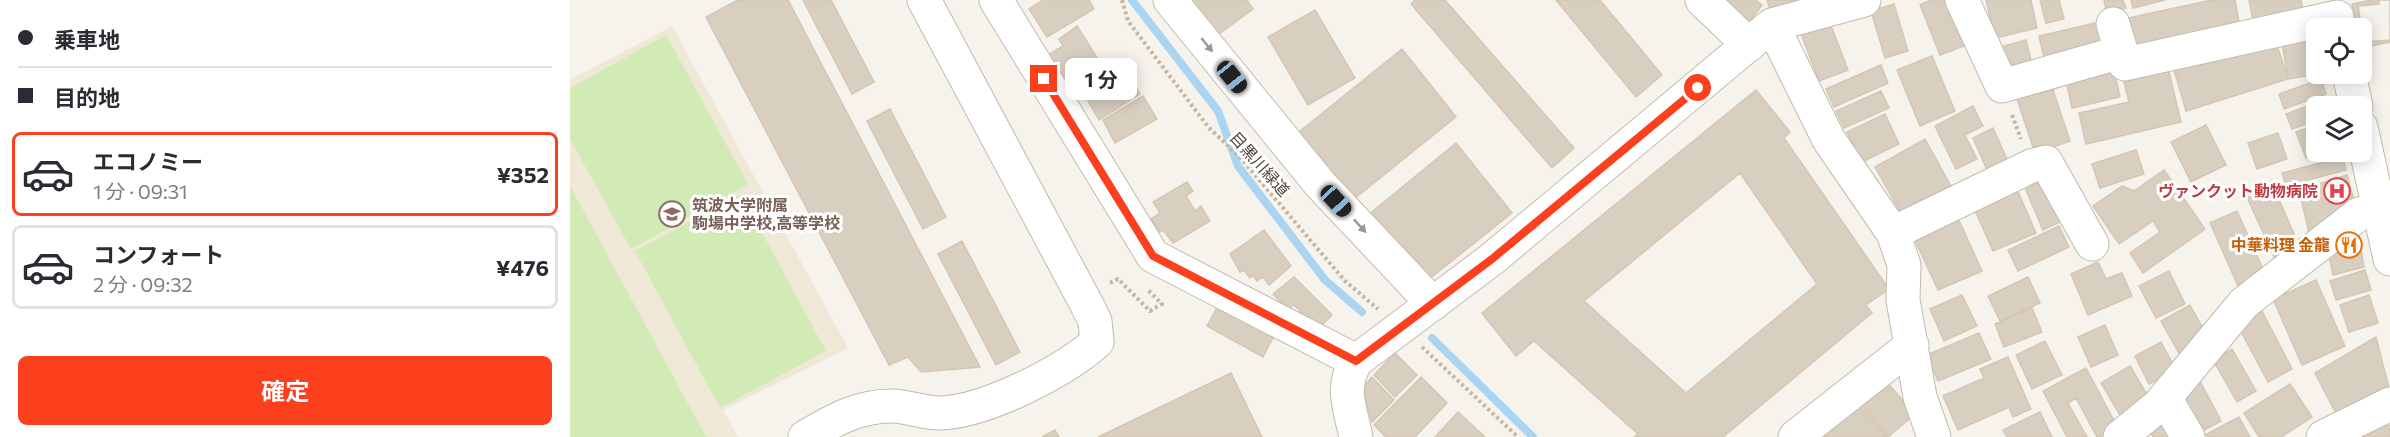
<!DOCTYPE html>
<html lang="ja">
<head>
<meta charset="utf-8">
<style>
	:root { --surface:#fff; --page:#f2f2f3; --text:#2b2b33; --muted:#7c7c81; --line:#e1e1e2; --accent:#fc3f1d }
	body { margin:0; font-family:Commissioner,"Noto Sans JP",sans-serif; background:var(--page); color:var(--text); height:100vh; display:flex; flex-direction:column; font-size:22px; white-space:nowrap }
	* { box-sizing:border-box; margin:0 }
	p { font-size:20px; color:var(--muted) }
	.icon { flex:none; width:33px; height:33px; fill:none; stroke:currentColor; stroke-width:2; stroke-linecap:round; stroke-linejoin:round }
	.map { position:relative; flex:1; overflow:hidden }
	.panel { display:flex; flex-direction:column; background:var(--surface); width:570px }
	.panel>* { flex:none }
	.banner { display:grid; align-content:center; height:132px; padding:0 18px; background:var(--surface) }
	.fabs { position:absolute; left:1736px; top:18px; display:grid; gap:12px }
	.fabs a { display:grid; place-items:center; width:66px; height:66px; border-radius:9px; background:var(--surface); box-shadow:0 3px 15px #0003; font-size:30px }
	.end { position:absolute; width:27px; height:27px; margin:-14px; border:8px solid #fc3f1d; background:#fff; box-shadow:0 0 0 3px #fff }
	.from { border-radius:50% }
	.bubble { position:absolute; height:42px; border-radius:9px; background:var(--surface); box-shadow:0 3px 15px #0003; font-size:20px; font-weight:700; line-height:42px; text-align:center }
	.car { position:absolute; width:18px; height:36px; margin:-18px -9px; border-radius:8px; box-shadow:0 0 4px 2px #0007; background:linear-gradient(#222 24%,#8ab4d8 0 40%,#222 0 76%,#8ab4d8 0 86%,#222 0) }
	.banner b { display:flex; align-items:center; gap:21px; height:57px; font-size:22px }
	.banner b+b { border-top:2px solid var(--line) }
	.banner i { width:15px; height:15px; background:var(--text) }
	ul { padding:0; list-style:none }
	li { display:flex; align-items:center; gap:18px; height:84px; margin:0 12px 9px; padding:0 6px; border:3px solid var(--line); border-radius:9px }
	li div { flex:1 }
	li b { display:block; font-size:22px }
	li em { font-style:normal; font-weight:700 }
	li.selected { border-color:var(--accent) }
	li>.icon { width:54px; height:54px; stroke-width:1.5 }
	.primary-button { display:flex; gap:12px; margin-top:auto; padding:12px 18px }
	.primary-button a { flex:1; height:69px; border-radius:9px; background:var(--accent); color:#fff; font-size:24px; font-weight:700; line-height:69px; text-align:center }
	main { display:flex; flex:1; min-height:0 }
	.map>svg:first-child { display:block }
	.education { fill:#efe8d6 }
	.green { fill:#d2eab5 }
	.lines { fill:none; stroke-linecap:round; stroke-linejoin:round }
	.stream { stroke:#a9d4f2; stroke-width:8 }
	.building { fill:#d8cfc1; stroke:#d3c7b4; stroke-width:1.5; fill-rule:evenodd }
	.minor-casing { stroke:#c2bbae; stroke-width:35 }
	.path { stroke:#c4b79f; stroke-width:4; stroke-dasharray:3 3; stroke-linecap:butt }
	.minor { stroke:#fff; stroke-width:33 }
	.oneway { fill:#9c9892 }
	.route { stroke:#fc3f1d; stroke-width:8 }
	.labels { text-anchor:middle; stroke-width:6; stroke-linejoin:round; paint-order:stroke }
	.street-label { font-size:16px; fill:#4b4439; stroke:#fff }
	.health-label { font-size:16px; font-weight:bold; fill:#be3a42; stroke:#fff; text-anchor:end }
	.education-label { font-size:16px; font-weight:bold; fill:#785e54; stroke:#fff; text-anchor:start }
	.food-label { font-size:16px; font-weight:bold; fill:#c56008; stroke:#fff; text-anchor:end }
</style>
</head>
<body>
<main>
<section class="panel">
<div class="banner">
<b><i class="from"></i>乗車地</b>
<b><i></i>目的地</b>
</div>
<ul>
<li class="selected"><svg class="icon" aria-label="car" viewBox="0 0 24 24"><path d="M5 17H2v-5l4-1 3-4h7l3 4 3 1v5h-3M9 17h6M6 11h13"/><circle cx="7" cy="17" r="2"/><circle cx="17" cy="17" r="2"/></svg><div><b>エコノミー</b><p>1 分 · 09:31</p></div><em>¥352</em></li>
<li><svg class="icon" aria-label="car" viewBox="0 0 24 24"><path d="M5 17H2v-5l4-1 3-4h7l3 4 3 1v5h-3M9 17h6M6 11h13"/><circle cx="7" cy="17" r="2"/><circle cx="17" cy="17" r="2"/></svg><div><b>コンフォート</b><p>2 分 · 09:32</p></div><em>¥476</em></li>
</ul>
<div class="primary-button"><a>確定</a></div>
</section>
<div class="map">
<svg width="1820" height="437" viewBox="0 0 1820 437">
	<rect width="100%" height="100%" fill="#f6f3ec"/>
	<path class="education" d="M102,26L278,348L153,410L168,437H0V80Z"/>
	<path class="green" d="M96,35L178,184L61,249L0,139V88Z
		M0,186L136,437H0Z
		M171,194L256,351L150,408L65,251Z"/>
	<g class="lines">
		<path class="stream" d="M562,0L648,111L668,166L755,280L792,312
			M862,338L963,437"/>
	</g>
	<path class="building" d="M168,0H218L410,367L351,372L338,357L319,365L136,17Z
		M233,0H261L304,82L282,94Z
		M473,0H519L524,9L477,37L459,9Z
		M618,0H677L683,9L645,37Z
		M845,0H875L1004,148L982,168L841,4Z
		M986,0H1030L1092,75L1066,97Z
		M1144,0H1186L1192,5L1175,28Z
		M1197,0H1229L1232,11L1203,20Z
		M1361,0H1379L1396,45L1370,55L1350,5Z
		M1416,0H1461L1467,28L1425,38Z
		M1470,0H1489L1494,19L1476,23Z
		M1534,0H1553L1556,8L1537,13Z
		M1561,0H1595L1563,8Z
		M1642,0H1665L1670,27L1565,49L1558,18Z
		M1679,0H1731L1734,15L1684,26Z
		M1802,0H1820V42L1791,48V28H1787L1782,4Z
		M1809,0H1820V40L1794,42L1788,6L1809,4Z
		M1324,4L1338,51L1315,58L1301,11Z
		M745,10L785,78L738,105L698,37Z
		M1259,20L1278,70L1249,81L1230,31Z
		M1534,21L1539,42L1474,58L1469,36Z
		M507,26L538,75L502,97L478,55L493,46L489,39Z
		M1741,32L1746,74H1749L1718,79L1711,37Z
		M1705,39L1718,79L1616,111L1604,70Z
		M1456,40L1462,64L1430,73L1423,49Z
		M832,49L886,117L779,203L725,135Z
		M1362,56L1385,111L1350,126L1327,70Z
		M1311,65L1318,83L1264,107L1256,89Z
		M1598,68L1611,122L1516,144L1509,113L1559,102L1553,78Z
		M555,69L570,94L529,120L514,94Z
		M1544,70L1550,97L1502,108L1496,80Z
		M1751,79L1756,94L1714,109L1709,94Z
		M1481,84L1500,141L1465,153L1446,96Z
		M1186,90L1220,132L1214,138L1319,289L1296,305L1302,313L1153,437H1064L1068,434L964,341L946,356L912,313ZM1170,173L1247,284L1116,393L1014,301Z
		M1311,91L1319,108L1274,128L1266,111Z
		M573,96L587,119L545,143L533,120Z
		M1759,98L1762,106H1746V120L1722,129L1716,114Z
		M1403,106L1413,126L1395,135L1407,159L1386,169L1365,126Z
		M320,109L376,217L353,229L297,121Z
		M1315,114L1329,144L1292,162L1277,132Z
		M1636,125L1656,165L1621,182L1601,142Z
		M1746,125V152H1752L1736,158L1726,132Z
		M1423,128L1438,161L1417,170L1403,138Z
		M1708,133L1717,159L1687,169L1678,143Z
		M1355,139L1382,188L1332,215L1305,167Z
		M886,143L942,213L853,284L798,215Z
		M1566,150L1574,174L1530,188L1522,164Z
		M1773,157L1776,170L1716,186L1712,173Z
		M1594,170L1635,229L1573,273L1560,253L1590,232L1583,221L1549,244L1523,206L1552,186L1564,191Z
		M1777,175L1784,200L1740,237L1729,190Z
		M1474,180L1492,221L1473,230L1455,188Z
		M1701,181L1727,241L1706,261L1675,193Z
		M617,182L623,191L616,196L625,211L631,206L640,221L603,243L593,230L590,232L581,219L590,213L583,202Z
		M1446,187L1466,233L1423,251L1403,206Z
		M1667,211L1696,276L1669,288L1640,223Z
		M1388,218L1412,271L1368,290L1344,238Z
		M1489,226L1499,247L1448,271L1438,250Z
		M1787,227L1794,267L1763,275L1757,247Z
		M694,230L721,266L699,285L693,277L687,281L683,275L680,278L674,270L670,272L660,254Z
		M392,241L450,352L426,365L368,254Z
		M1528,262L1536,279L1552,273L1562,296L1518,315L1501,274Z
		M1795,270L1801,290L1766,300L1760,281Z
		M1599,271L1615,304L1586,318L1569,286Z
		M724,277L762,315L748,329L724,305L718,309L703,294Z
		M1458,277L1470,303L1430,321L1418,296Z
		M1746,280L1775,346L1732,365L1703,299Z
		M1392,295L1407,326L1374,341L1360,309Z
		M1799,295L1808,323L1779,332L1770,305Z
		M650,302L706,332L693,357L637,326Z
		M1620,305L1639,339L1610,355L1591,321Z
		M1462,308L1472,332L1434,347L1425,324Z
		M1692,311L1722,369L1698,382L1667,324Z
		M1535,325L1548,355L1521,367L1508,337Z
		M1409,333L1421,359L1368,381L1357,355Z
		M1806,337L1820,392L1770,421L1745,373Z
		M1475,341L1492,375L1462,389L1446,355Z
		M1591,342L1606,370L1579,384L1565,356Z
		M1662,349L1686,391L1667,402L1643,360Z
		M825,353L847,375L825,397L804,375Z
		M1438,357L1461,409L1443,417L1439,407L1388,430L1373,396L1414,378L1410,369Z
		M1560,366L1582,403L1553,420L1531,383Z
		M1516,368L1549,430L1535,437H1527L1506,398L1498,403L1517,437H1497L1473,391Z
		M661,373L692,437H528Z
		M802,377L824,400L802,422L792,388Z
		M851,377L877,403L845,437H816L804,425Z
		M1314,379L1345,414L1318,437L1288,401Z
		M1630,381L1651,421L1629,433L1608,393Z
		M1720,384L1742,417L1711,437H1689L1674,413Z
		M1285,401L1316,437H1242Z
		M888,412L915,437H865Z
		M1470,412L1482,437H1437L1433,430Z
		M1669,417L1680,437H1634L1633,436Z
		M1601,418L1613,437H1583L1580,431Z
		M1820,425V437H1790L1789,432Z
		M485,430L489,437H472Z"/>
	<g class="lines">
		<g class="minor-casing">
			<path id="minor" d="M426,0L583,256L786,361
				M600,0L750,184L863,304
				M1132,0L1179,45
				M1392,0L1432,86L1551,52
				M1543,24L1555,64L1767,17
				M1202,25L1259,140L1323,233L1334,265L1333,300L1350,397L1364,437
				M1779,74L1786,106
				M1791,127L1820,259
				M1323,233L1461,166L1476,162L1522,244
				M1595,398L1618,437
				M235,437C264,420 290,405 324,406C340,407 355,413 370,413C415,412 493,372 527,342L525,321L517,305L354,0
				M786,437C780,408 770,388 786,361L922,259L1202,25L1294,0
				M1225,437L1342,345
				M1550,437L1588,406L1674,303L1789,214L1809,209
				M1753,437L1820,404"/>
		</g>
		<path class="path" d="M552,0L558,21L639,128L669,156L775,281L808,309
			M1442,115L1451,139
			M540,283L548,279L580,311L592,304L578,290
			M852,347L948,437"/>
		<use href="#minor" class="minor"/>
	</g>
	<defs><path id="oneway-solid" d="M-6-.8H1V-3.2L6.5 0L1 3.2V.8H-6Z" transform="scale(1.5)"/></defs>
	<g class="oneway">
		<use href="#oneway-solid" transform="translate(637 45) rotate(51)"/>
		<use href="#oneway-solid" transform="translate(790 226) rotate(47)"/>
	</g>
	<g class="lines">
		<path class="route" d="M474,79L583,256L786,361L922,259L1128,88"/>
	</g>
	<defs>
		<g id="hospital-ring" transform="scale(1.35)"><circle r="9.5" fill="#fff" stroke="#e0444e" stroke-width="1.5"/><path d="M-5-5h3v3.5h4V-5h3V5h-3V1.5h-4V5h-3Z" fill="#e0444e"/></g>
		<g id="school-ring" transform="scale(1.35)"><circle r="9.5" fill="#fff" stroke="#8d6e63" stroke-width="1.5"/><path d="M0-5L7-2L0 1L-7-2ZM-4 1L0 2.5L4 1V4Q0 6-4 4Z" fill="#8d6e63"/></g>
		<g id="restaurant-ring" transform="scale(1.35)"><circle r="9.5" fill="#fff" stroke="#e8710a" stroke-width="1.5"/><path d="M-5-6h1v4h1v-4h1v4h1v-4h1v5L-1.5 .5V6h-2V.5L-5-1ZM5-6V6H3V1.5H1.5Q1.5-4 5-6Z" fill="#e8710a"/></g>
	</defs>
	<g fill-rule="evenodd">
		<use href="#hospital-ring" x="1767" y="191"/>
		<use href="#school-ring" x="102" y="214"/>
		<use href="#restaurant-ring" x="1779" y="245"/>
	</g>
	<g class="labels">
		<g class="street-label">
			<text transform="translate(690 164) rotate(48)" y="6">目黒川緑道</text>
		</g>
		<g class="health-label">
			<text x="1748" y="197">ヴァンクット動物病院</text>
		</g>
		<g class="education-label">
			<text x="122" y="211">筑波大学附属<tspan x="122" dy="18">駒場中学校,高等学校</tspan></text>
		</g>
		<g class="food-label">
			<text x="1760" y="251">中華料理 金龍</text>
		</g>
	</g>
</svg>
<div class="fabs">
<a><svg class="icon" aria-label="locate" viewBox="0 0 24 24"><circle cx="12" cy="12" r="6"/><path d="M12 2v4M12 18v4M2 12h4M18 12h4"/></svg></a>
<a><svg class="icon" aria-label="layers" viewBox="0 0 24 24"><path d="M12 4l9 5-9 5-9-5zM3 14l9 5 9-5"/></svg></a>
</div>
<i class="end from" style="left:1128px;top:88px"></i>
<i class="end" style="left:474px;top:79px"></i>
<div class="bubble" style="left:495px;top:58px;width:72px">1 分</div>
<i class="car" style="left:662px;top:77px;rotate:141deg"></i>
<i class="car" style="left:766px;top:201px;rotate:137deg"></i>
</div>
</main>
</body>
</html>
